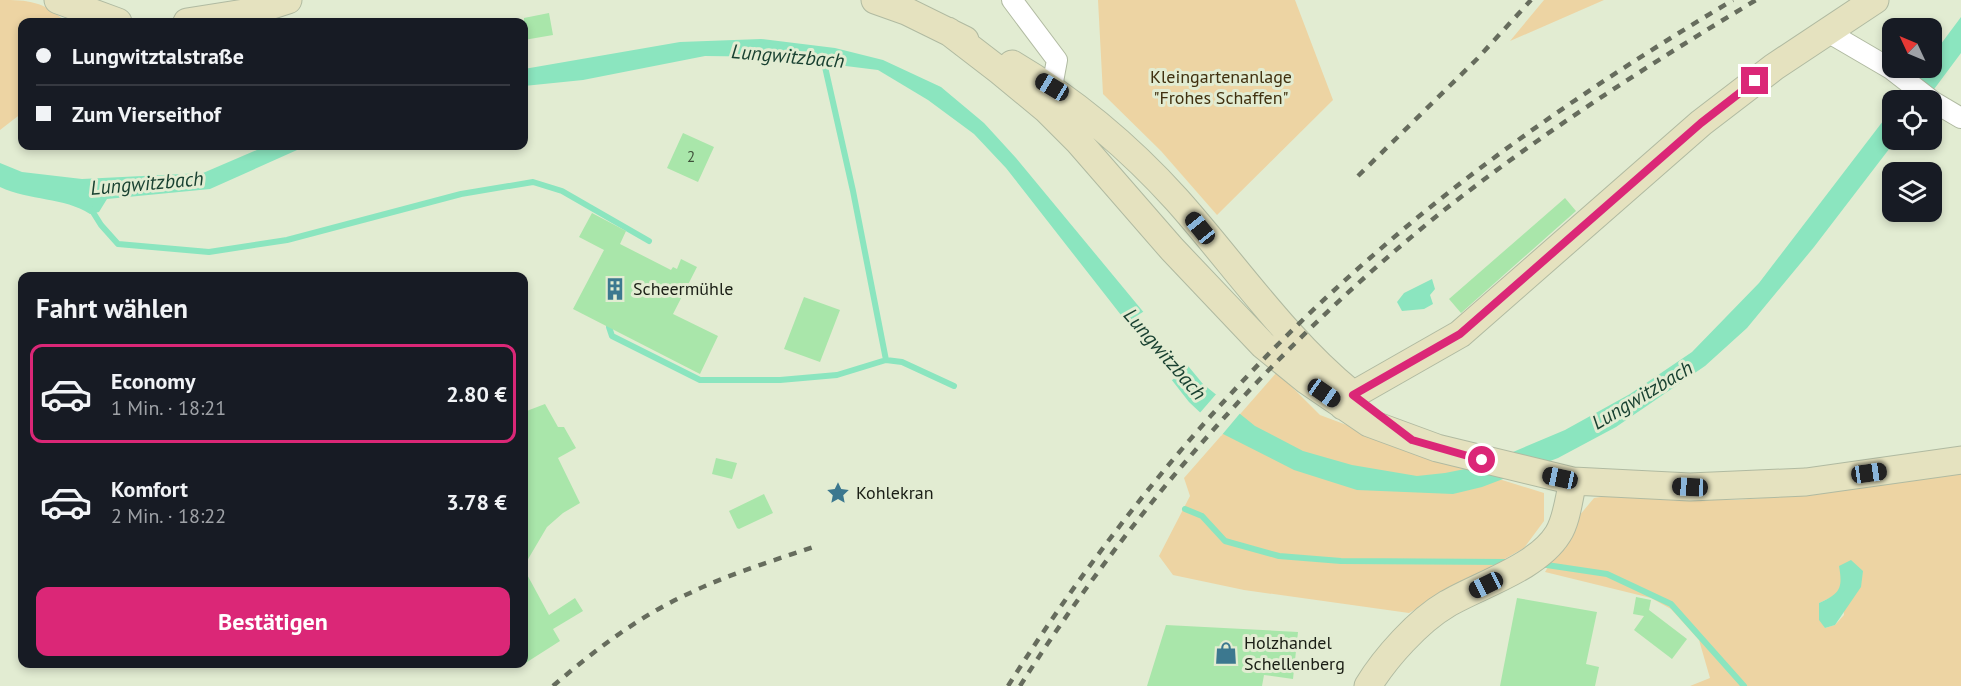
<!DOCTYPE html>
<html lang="de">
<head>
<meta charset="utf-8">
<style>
	:root { --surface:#171b24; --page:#20242c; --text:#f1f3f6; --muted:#9ea1a6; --line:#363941; --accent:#db2777 }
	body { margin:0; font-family:"PT Sans",sans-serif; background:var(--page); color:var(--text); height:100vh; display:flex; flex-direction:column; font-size:22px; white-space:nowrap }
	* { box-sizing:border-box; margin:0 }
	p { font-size:20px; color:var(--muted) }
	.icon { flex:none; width:33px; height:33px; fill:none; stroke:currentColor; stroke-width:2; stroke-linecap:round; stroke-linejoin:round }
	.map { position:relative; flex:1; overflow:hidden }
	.panel { position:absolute; left:18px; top:272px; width:510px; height:396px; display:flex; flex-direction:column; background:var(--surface); border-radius:12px; box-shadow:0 3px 9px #0003 }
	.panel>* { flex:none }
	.banner { position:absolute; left:18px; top:18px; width:510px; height:132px; border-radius:12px; box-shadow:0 3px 9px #0003; display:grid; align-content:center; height:132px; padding:0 18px; background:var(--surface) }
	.needle { width:39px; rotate:314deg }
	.fabs { position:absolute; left:1882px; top:18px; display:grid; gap:12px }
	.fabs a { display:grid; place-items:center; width:60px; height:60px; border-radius:12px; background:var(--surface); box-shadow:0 3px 9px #0003; font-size:30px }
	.end { position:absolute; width:27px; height:27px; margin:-14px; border:8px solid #db2777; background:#fff; box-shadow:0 0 0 3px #fff }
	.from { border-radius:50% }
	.car { position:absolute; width:18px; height:36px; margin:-18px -9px; border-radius:8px; box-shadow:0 0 4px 2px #0007; background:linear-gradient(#222 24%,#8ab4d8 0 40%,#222 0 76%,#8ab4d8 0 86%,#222 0) }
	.banner b { display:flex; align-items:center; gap:21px; height:57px; font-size:22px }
	.banner b+b { border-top:2px solid var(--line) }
	.banner i { width:15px; height:15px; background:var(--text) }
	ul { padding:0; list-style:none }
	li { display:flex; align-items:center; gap:18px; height:99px; margin:0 12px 9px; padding:0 6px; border:3px solid transparent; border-radius:12px }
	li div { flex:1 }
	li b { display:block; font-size:22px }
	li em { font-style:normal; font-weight:700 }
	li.on { border-color:var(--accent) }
	li>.icon { width:54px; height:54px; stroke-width:1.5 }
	h2 { padding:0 18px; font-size:27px; line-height:72px }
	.cta { display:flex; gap:12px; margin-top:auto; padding:12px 18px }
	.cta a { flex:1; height:69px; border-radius:12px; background:var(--accent); color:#fff; font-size:24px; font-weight:700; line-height:69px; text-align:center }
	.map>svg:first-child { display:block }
	.green { fill:#edd4a3; fill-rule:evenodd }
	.water { fill:#8be5bf }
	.pier { fill:#e2ecd2 }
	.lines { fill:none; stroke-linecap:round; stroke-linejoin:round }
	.stream { stroke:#8be5bf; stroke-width:6 }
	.building { fill:#a9e6aa }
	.street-casing { stroke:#b0baa1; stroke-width:22 }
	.secondary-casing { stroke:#b0baa1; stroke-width:29 }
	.street { stroke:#fff; stroke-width:20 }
	.secondary { stroke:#e5e2bf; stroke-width:27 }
	.rail { stroke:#666c5d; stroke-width:4.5; stroke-dasharray:8 8; stroke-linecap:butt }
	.route { stroke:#db2777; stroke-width:8 }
	.labels { text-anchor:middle; stroke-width:6; stroke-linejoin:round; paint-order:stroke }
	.number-label { font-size:15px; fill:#3e503a }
	.park-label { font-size:18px; fill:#40300f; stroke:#e2ecd2 }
	.poi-label { font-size:18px; fill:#1a1e15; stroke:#e2ecd2; text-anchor:start }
	.water-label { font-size:20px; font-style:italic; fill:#194131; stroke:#e2ecd2 }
</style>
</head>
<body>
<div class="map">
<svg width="1961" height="686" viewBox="0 0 1961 686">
	<rect width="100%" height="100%" fill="#e2ecd2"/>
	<path class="green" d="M0,0C29,0 43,1 66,22H22V113L0,130Z
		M1098,0H1295L1333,100L1217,215L1161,151L1103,94Z
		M1544,0H1604L1510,41Z
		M1277,372L1320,415L1448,463L1544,493V521L1524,548L1409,613L1244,590L1173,575L1159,556L1190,496L1184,478Z
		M1961,473V686H1690L1710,678L1699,640L1671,609L1651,598L1545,572L1579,516L1594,498L1607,496L1734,500L1797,496ZM1842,583L1844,615L1835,625L1825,628L1819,603L1836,595Z"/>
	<path class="water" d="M1961,17V53L1926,100H1899L1923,68H1932V56Z
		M761,39L835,48L883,60L941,87L984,123L1016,158L1203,384L1255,426L1303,451L1352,465L1417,476L1445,473L1480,466L1565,430L1630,394L1692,352L1759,283L1893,108V140H1896L1814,247L1747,328L1705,366L1616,427L1558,458L1482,487L1453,494L1357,490L1294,470L1223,434L1189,402L1006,168L974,134L928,100L878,70L773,57L705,56L583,80L524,86V69L680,42Z
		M266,146H306L210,189L107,199L99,212L90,214C64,197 30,201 0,187V163L22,172L82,179L203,173Z
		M1432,279L1435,289L1430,295L1433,304L1424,309L1402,311L1397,302L1404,293Z
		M1851,560L1863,571L1861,587L1835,625L1825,628L1819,620V603C1840,593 1843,589 1839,566Z"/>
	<path class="pier" d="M1146,310L1190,364L1170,382L1124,324Z
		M1218,392L1242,411L1221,436L1198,415Z"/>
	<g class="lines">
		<path class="stream" d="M823,58L853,191L886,360
			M91,209L101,225L118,244L209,252L287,240L461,194L533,182L562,191L649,241
			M609,327L612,336L700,380H780L837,375L886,360L902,362L954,386
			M1185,509L1202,516L1225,541L1279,556L1341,561L1509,562
			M1540,564L1607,574L1671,604L1744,686"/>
	</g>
	<path class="building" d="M549,13L553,35L524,40V18Z
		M683,133L714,147L698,182L667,168Z
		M1565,198L1576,211L1461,313L1449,299Z
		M592,213L626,231L620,244L671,270L673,267L677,269L681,259L697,267L673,314L718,336L700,374L573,309L604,250L579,237Z
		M804,297L840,310L820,362L784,349Z
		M545,404L558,427H564L576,448L558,458L580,503L563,513L547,527L524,566V412Z
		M716,458L737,463L732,479L712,474Z
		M764,494L773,513L739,529L737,528L729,511Z
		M524,569L549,615L575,598L583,611L553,629L560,641L524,664Z
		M1636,597L1651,600L1649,610L1687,639L1672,659L1634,630L1644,616L1633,614Z
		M1517,598L1597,612L1586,664L1599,667L1595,686H1500Z
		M1166,625L1298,632L1293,679L1264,675L1262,686H1147Z"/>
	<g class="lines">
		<g class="street-casing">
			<path id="street" d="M1012,0L1057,60L1052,87
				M1826,31L1891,69L1931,100
				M1932,101L1961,118"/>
		</g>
		<g class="secondary-casing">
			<path id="secondary" d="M58,0L118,22
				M875,0L906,11L965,40
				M187,22L251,12L288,0
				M948,31L1000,71L1046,109L1078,141L1172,249L1263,345L1306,380L1369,423L1437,448L1573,481L1690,487L1806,482L1961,460
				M1012,64C1073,100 1129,147 1177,200C1234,264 1284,338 1351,393
				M1343,406L1353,395L1460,334L1701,123L1774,67L1875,0
				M1368,686C1385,658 1418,621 1447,604C1479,585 1537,568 1558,534C1567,520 1569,497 1573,481"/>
		</g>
		<use href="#street" class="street"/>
		<use href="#secondary" class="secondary"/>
		<path class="rail" d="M1358,176L1477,59L1531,0
			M553,686C595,650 639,616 690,593C731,573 776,560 819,545
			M1008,686C1108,528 1229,381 1370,258C1482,159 1606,76 1733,0
			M1020,686C1133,508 1278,343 1443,211C1542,133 1648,65 1756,0"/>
	</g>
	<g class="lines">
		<path class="route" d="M1482,460L1412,440L1353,395L1460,334L1701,123L1755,81"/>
	</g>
	<defs>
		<g id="building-bare" transform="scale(1.8)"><path d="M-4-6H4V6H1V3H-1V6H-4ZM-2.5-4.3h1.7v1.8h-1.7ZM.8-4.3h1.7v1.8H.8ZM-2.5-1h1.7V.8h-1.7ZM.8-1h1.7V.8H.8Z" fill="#3c788f" stroke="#e2ecd2" stroke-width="2.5" paint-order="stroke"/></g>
		<g id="sight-bare" transform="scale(1.8)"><path d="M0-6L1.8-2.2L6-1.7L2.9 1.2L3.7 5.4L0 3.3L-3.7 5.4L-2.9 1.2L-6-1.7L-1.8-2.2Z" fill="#3c788f" stroke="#e2ecd2" stroke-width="2.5" paint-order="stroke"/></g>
		<g id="shop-bare" transform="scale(1.8)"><path d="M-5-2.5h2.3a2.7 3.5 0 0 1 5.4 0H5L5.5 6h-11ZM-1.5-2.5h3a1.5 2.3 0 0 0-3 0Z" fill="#3c788f" stroke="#e2ecd2" stroke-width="2.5" paint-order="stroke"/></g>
	</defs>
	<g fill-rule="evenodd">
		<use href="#building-bare" x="615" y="289"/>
		<use href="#sight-bare" x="838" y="493"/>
		<use href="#shop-bare" x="1226" y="653"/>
	</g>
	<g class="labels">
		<g class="number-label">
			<text x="691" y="162">2</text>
		</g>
		<g class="park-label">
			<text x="1221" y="83">Kleingartenanlage<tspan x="1221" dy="21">"Frohes Schaffen"</tspan></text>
		</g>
		<g class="poi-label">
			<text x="633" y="295">Scheermühle</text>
			<text x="856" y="499">Kohlekran</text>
			<text x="1244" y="649">Holzhandel<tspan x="1244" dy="21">Schellenberg</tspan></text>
		</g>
		<g class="water-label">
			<text transform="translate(788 56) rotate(5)" y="7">Lungwitzbach</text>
			<text transform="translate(147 183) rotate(-5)" y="7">Lungwitzbach</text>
			<text transform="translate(1165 354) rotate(49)" y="7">Lungwitzbach</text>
			<text transform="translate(1642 395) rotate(-31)" y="7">Lungwitzbach</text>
		</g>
	</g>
</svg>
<div class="fabs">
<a><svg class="needle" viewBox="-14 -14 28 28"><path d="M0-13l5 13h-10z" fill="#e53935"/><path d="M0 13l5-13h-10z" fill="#9ea1a6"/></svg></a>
<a><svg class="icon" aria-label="locate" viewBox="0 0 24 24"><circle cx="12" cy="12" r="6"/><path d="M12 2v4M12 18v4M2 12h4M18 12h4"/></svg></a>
<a><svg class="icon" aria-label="layers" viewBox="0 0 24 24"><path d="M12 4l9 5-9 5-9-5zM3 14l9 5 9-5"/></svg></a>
</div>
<i class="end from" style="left:1482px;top:460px"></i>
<i class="end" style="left:1755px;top:81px"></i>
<i class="car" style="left:1052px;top:87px;rotate:301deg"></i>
<i class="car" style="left:1200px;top:228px;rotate:321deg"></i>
<i class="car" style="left:1324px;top:393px;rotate:125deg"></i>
<i class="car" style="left:1869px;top:473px;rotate:82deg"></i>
<i class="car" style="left:1560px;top:478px;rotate:282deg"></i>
<i class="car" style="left:1690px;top:487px;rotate:273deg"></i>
<i class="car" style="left:1486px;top:585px;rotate:244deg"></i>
<div class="banner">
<b><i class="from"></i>Lungwitztalstraße</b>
<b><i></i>Zum Vierseithof</b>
</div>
<section class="panel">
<h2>Fahrt wählen</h2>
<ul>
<li class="on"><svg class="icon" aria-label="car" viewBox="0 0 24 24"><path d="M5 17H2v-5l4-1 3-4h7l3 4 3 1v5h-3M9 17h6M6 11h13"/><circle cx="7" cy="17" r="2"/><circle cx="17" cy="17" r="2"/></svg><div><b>Economy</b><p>1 Min. · 18:21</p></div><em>2.80 €</em></li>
<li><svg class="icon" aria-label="car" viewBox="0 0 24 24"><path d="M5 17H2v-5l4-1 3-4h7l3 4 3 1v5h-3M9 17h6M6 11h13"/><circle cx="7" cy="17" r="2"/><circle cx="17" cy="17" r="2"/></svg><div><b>Komfort</b><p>2 Min. · 18:22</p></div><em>3.78 €</em></li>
</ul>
<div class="cta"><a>Bestätigen</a></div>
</section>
</div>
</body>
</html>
